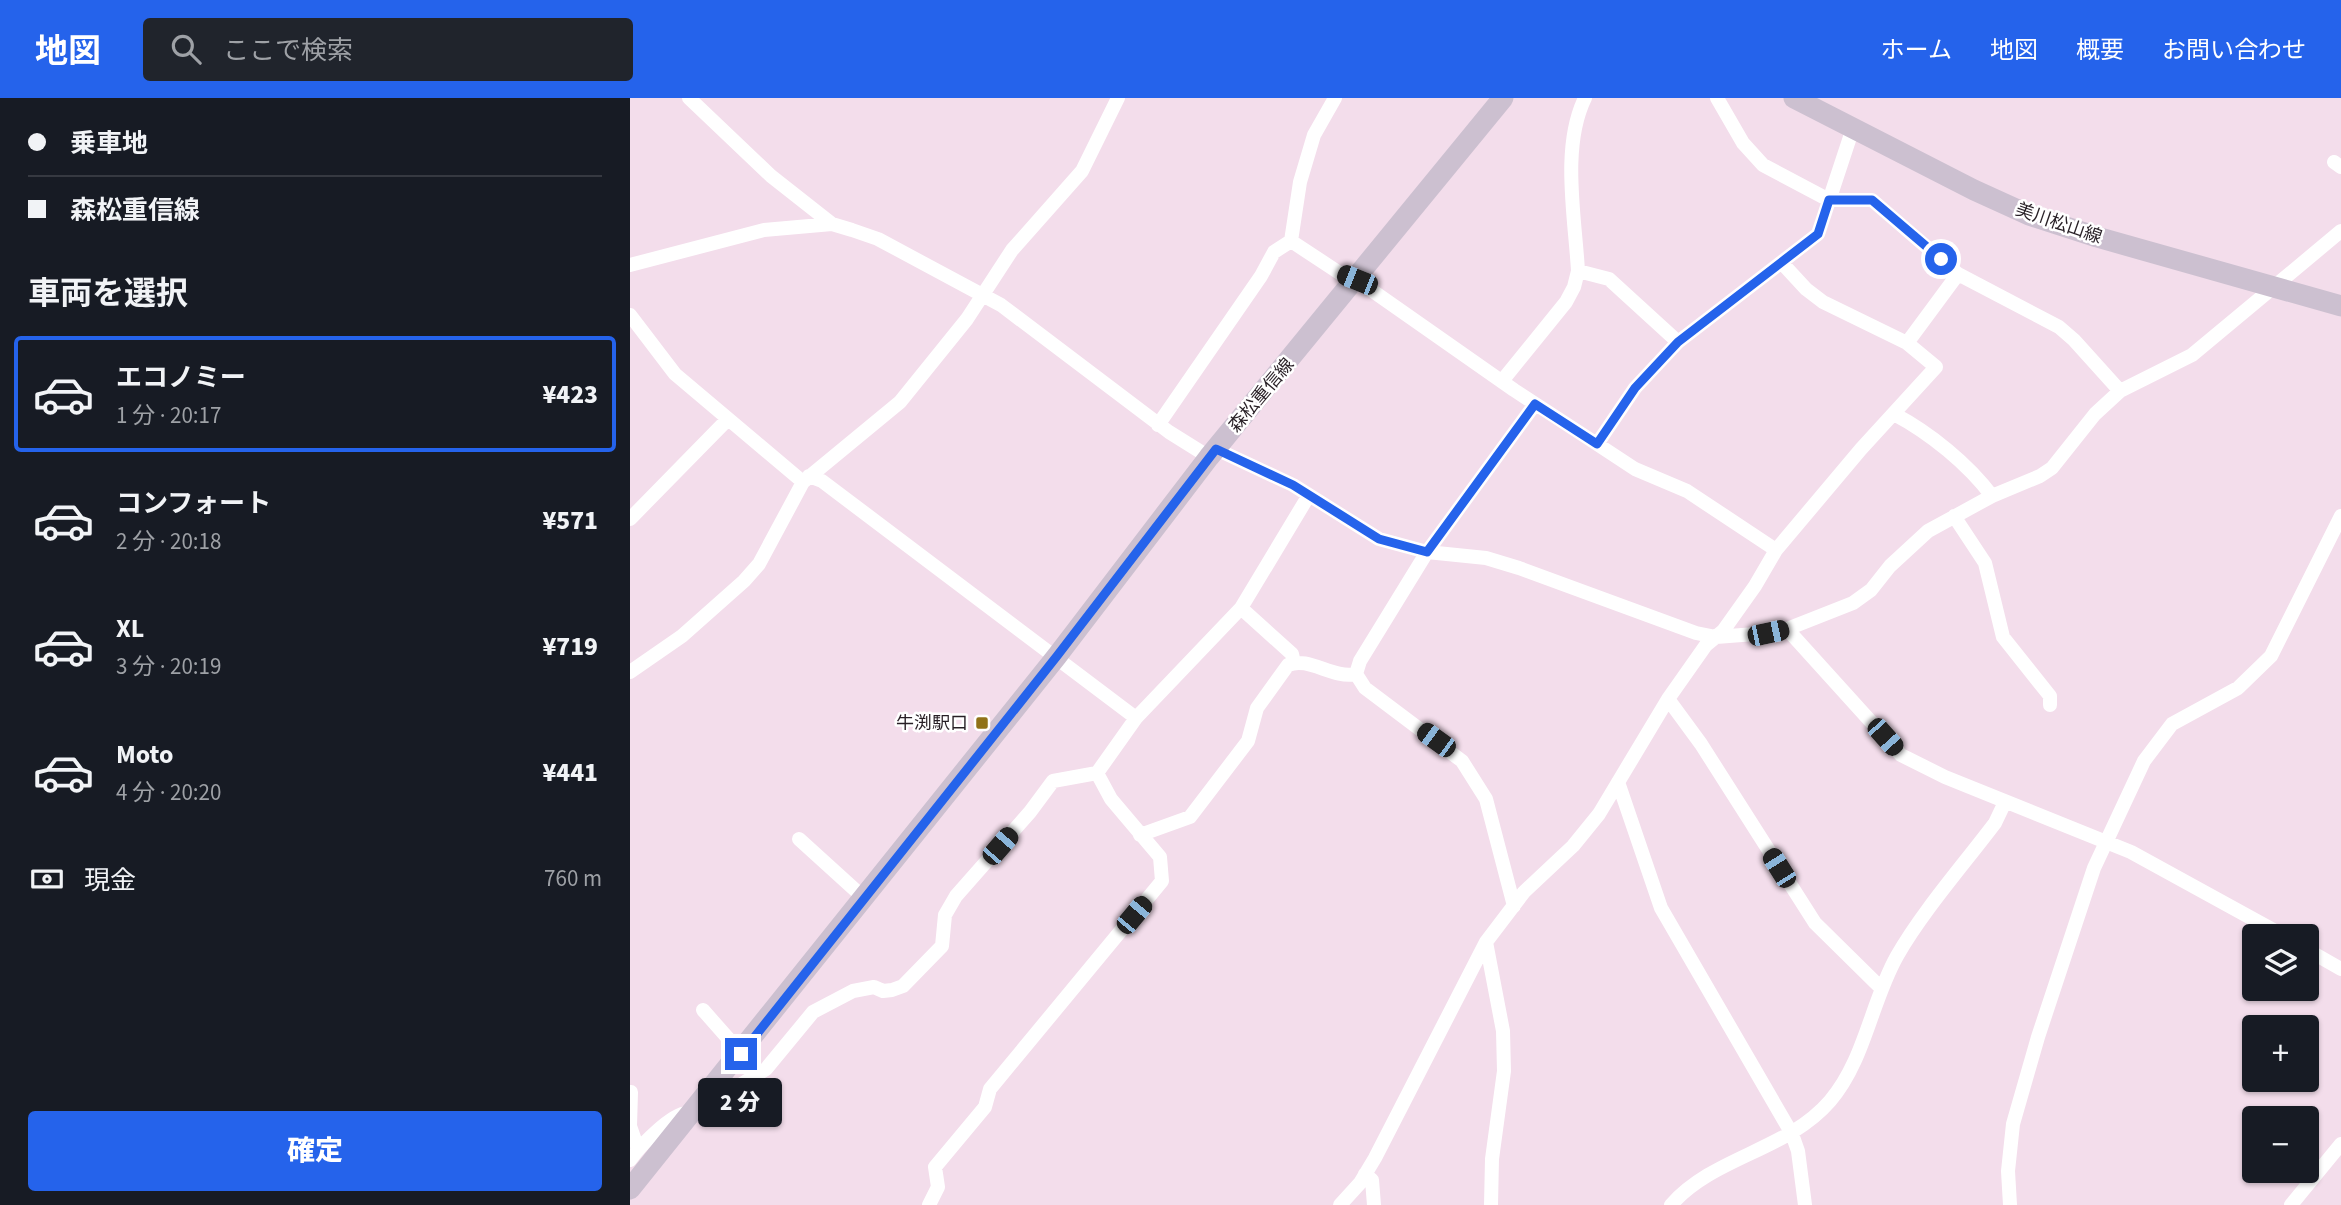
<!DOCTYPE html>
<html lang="ja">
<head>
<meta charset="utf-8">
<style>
	:root { --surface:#171b24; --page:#20242c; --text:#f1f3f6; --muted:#9ea1a6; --line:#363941; --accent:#2563eb }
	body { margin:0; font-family:"Source Sans 3","Noto Sans JP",sans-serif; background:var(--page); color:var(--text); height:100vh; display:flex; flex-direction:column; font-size:26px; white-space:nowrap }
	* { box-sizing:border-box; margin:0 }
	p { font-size:23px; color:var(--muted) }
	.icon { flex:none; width:38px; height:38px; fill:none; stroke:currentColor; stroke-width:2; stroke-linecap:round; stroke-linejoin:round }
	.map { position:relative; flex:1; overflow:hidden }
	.drawer { display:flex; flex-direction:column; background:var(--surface); width:630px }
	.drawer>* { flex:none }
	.hud { display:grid; align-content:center; height:154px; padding:0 28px; background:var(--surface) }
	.buttons { position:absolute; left:1612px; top:826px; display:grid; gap:14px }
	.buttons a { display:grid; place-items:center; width:77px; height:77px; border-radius:7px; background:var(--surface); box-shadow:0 2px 5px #0004; font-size:35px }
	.end { position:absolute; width:32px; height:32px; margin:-16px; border:9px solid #2563eb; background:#fff; box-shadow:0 0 0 4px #fff }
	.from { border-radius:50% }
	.bubble { position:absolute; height:49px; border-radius:7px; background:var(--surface); box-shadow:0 2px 5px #0004; font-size:23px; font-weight:800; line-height:49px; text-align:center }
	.car { position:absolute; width:21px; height:42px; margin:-21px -10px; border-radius:9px; box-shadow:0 0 5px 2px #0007; background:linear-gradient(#222 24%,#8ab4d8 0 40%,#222 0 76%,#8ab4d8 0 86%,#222 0) }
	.hud b { display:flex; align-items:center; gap:24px; height:66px; font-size:26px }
	.hud b+b { border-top:2px solid var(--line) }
	.hud i { width:18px; height:18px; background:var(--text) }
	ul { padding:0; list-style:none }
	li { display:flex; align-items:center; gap:21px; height:116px; margin:0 14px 10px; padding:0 14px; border:4px solid transparent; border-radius:7px }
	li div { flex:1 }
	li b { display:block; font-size:26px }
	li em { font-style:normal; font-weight:800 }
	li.current { border-color:var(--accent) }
	li>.icon { width:63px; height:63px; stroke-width:1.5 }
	h2 { padding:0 28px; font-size:32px; line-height:84px }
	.pay { display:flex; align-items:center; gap:18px; height:77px; padding:0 28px; font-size:26px }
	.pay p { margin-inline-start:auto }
	.primary-button { display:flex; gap:14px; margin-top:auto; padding:14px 28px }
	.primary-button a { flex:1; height:80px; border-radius:7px; background:var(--accent); color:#fff; font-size:28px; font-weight:800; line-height:80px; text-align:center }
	header { display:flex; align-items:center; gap:42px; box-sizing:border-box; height:98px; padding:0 35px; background:var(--accent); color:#fff }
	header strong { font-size:33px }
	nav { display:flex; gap:38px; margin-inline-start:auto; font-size:24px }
	.search { width:490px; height:63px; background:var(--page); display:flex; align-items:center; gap:18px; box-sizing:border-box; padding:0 24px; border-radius:7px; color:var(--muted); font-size:26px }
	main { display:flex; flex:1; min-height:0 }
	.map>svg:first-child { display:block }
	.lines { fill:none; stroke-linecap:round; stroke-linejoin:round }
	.street { stroke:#fff; stroke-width:14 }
	.secondary { stroke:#ccc0d0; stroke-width:21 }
	.route { stroke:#2563eb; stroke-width:9 }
	.poi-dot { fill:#907218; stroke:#fff; stroke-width:2.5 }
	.labels { text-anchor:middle; stroke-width:5; stroke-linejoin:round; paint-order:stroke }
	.street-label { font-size:18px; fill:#271f25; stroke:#fff }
	.poi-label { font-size:18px; fill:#271f25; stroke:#fff; text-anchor:end }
</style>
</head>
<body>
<header>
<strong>地図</strong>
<div class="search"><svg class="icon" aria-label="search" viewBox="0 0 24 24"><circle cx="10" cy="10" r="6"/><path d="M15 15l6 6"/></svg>ここで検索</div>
<nav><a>ホーム</a><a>地図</a><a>概要</a><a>お問い合わせ</a></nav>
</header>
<main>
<section class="drawer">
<div class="hud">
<b><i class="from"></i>乗車地</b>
<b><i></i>森松重信線</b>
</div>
<h2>車両を選択</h2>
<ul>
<li class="current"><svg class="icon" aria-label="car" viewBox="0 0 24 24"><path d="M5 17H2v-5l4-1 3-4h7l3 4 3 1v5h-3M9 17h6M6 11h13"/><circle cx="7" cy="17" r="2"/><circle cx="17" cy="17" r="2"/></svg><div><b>エコノミー</b><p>1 分 · 20:17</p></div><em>¥423</em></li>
<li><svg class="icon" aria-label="car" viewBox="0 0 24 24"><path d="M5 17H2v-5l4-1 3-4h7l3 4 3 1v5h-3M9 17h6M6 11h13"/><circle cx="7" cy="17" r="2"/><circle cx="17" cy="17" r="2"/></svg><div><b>コンフォート</b><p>2 分 · 20:18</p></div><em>¥571</em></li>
<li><svg class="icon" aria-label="car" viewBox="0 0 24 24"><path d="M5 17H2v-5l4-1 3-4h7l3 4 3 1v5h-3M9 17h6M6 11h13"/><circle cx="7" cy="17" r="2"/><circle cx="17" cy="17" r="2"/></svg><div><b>XL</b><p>3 分 · 20:19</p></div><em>¥719</em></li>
<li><svg class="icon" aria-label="car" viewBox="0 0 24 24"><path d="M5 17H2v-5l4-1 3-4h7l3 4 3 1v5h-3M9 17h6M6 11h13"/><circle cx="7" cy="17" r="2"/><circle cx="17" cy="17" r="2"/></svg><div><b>Moto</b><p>4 分 · 20:20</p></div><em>¥441</em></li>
</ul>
<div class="pay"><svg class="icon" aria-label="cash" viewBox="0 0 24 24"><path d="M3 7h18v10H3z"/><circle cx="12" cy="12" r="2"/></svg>現金<p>760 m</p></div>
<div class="primary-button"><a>確定</a></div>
</section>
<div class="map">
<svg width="1711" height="1107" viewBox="0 0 1711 1107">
	<rect width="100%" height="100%" fill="#f3ddeb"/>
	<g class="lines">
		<path class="street" d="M59,0L141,78L202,126
			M705,0L684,37L670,84L661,143L711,176L727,182L884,292L967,346L1005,290L1048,244L1188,136L1223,30
			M1087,0L1113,45L1133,67L1199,102H1242L1328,176L1429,229L1444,242L1490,293
			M1704,64L1711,69
			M0,167L134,132L202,126L222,132L248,141L371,207L539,334L579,359
			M948,173L979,181L1048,244
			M0,217L45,276L173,384
			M1277,245L1328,176
			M872,283L936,204L944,189L948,173C945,119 931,49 955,0
			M1264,316C1300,335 1338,366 1362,398
			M528,327L631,178L644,154L661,143
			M967,346L1005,371L1057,393L1146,452
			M586,351L663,387L749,441L797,454L856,460L889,470L1066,535L1086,539L1138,535L1157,531L1223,505L1241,492L1260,468L1298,433L1362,398L1410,378L1422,370L1465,316L1490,293L1562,257L1711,133
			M179,378L192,383L506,620
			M1324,418L1355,465L1373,539L1420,598V607
			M0,421L98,321
			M611,510L662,556L664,565
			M1157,531L1271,657L1315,679L1501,754L1654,838
			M0,574L52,538L114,483L129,466L173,384L270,304L337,221L382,152L452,73L488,0
			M1038,601L1071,646L1185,825L1251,890
			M988,684L1031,810L1162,1036L1168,1053L1175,1107
			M510,737L560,719L618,643L627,610L658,567C679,558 702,581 726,576
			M169,741L234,800
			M884,808L856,701L832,663L735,590L726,576L730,563L797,454L905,306
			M856,844L873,933L874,973L862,1061L861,1107
			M1676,851L1711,871
			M73,912L111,955
			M1,994L0,1028L8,1051
			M80,994L94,997L136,971L183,914L223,893L244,889L253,893L262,892L273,888L312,848L315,817L326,798L400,714L423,683L467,675L506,620L611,510L679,397
			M0,1062C10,1048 41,1016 57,1015
			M735,1076L742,1082L744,1107
			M299,1107L308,1089L305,1069L355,1009L360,991L532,783L530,759L481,701L467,675
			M710,1107L730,1085L745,1060L856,844L894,794L943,748L969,716L1038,601L1076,547L1093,533L1125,488L1146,452L1231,351L1306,269L1277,245L1193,204L1176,191L1152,165
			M1041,1107C1084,1058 1157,1053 1200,1003C1235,962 1241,904 1267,858C1292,814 1334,766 1365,725L1375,704
			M1380,1107L1378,1073L1383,1026L1408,939L1464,770L1514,663L1542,626L1608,590L1641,558L1711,418
			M1661,1107L1711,1046"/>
		<path class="secondary" d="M1164,0L1344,92L1399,117L1467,139L1711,208
			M0,1091L427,558L579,359L873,0"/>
	</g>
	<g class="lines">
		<path class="route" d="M111,956L427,558L586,351L663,387L749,441L797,454L905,306L967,346L1005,290L1048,244L1188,136L1199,102H1242L1311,161"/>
	</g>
	<rect class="poi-dot" x="345" y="618" width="14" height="14" rx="3.5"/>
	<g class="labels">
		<g class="street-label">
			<text transform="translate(1429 125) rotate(19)" y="6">美川松山線</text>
			<text transform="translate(631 297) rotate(-50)" y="6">森松重信線</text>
		</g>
		<g class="poi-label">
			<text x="338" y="631">牛渕駅口</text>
		</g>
	</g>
</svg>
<div class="buttons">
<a><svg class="icon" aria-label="layers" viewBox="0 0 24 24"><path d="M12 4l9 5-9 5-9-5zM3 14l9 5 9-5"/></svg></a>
<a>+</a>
<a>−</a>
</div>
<i class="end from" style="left:1311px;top:161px"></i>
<i class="end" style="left:111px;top:956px"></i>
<div class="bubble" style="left:68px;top:980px;width:84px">2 分</div>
<i class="car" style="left:727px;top:182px;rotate:292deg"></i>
<i class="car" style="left:1138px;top:535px;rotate:78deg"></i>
<i class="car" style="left:1255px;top:639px;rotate:138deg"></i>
<i class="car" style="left:806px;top:642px;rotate:306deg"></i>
<i class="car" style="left:370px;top:748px;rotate:41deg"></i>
<i class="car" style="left:1149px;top:770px;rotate:328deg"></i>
<i class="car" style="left:504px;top:817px;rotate:40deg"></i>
</div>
</main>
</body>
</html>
